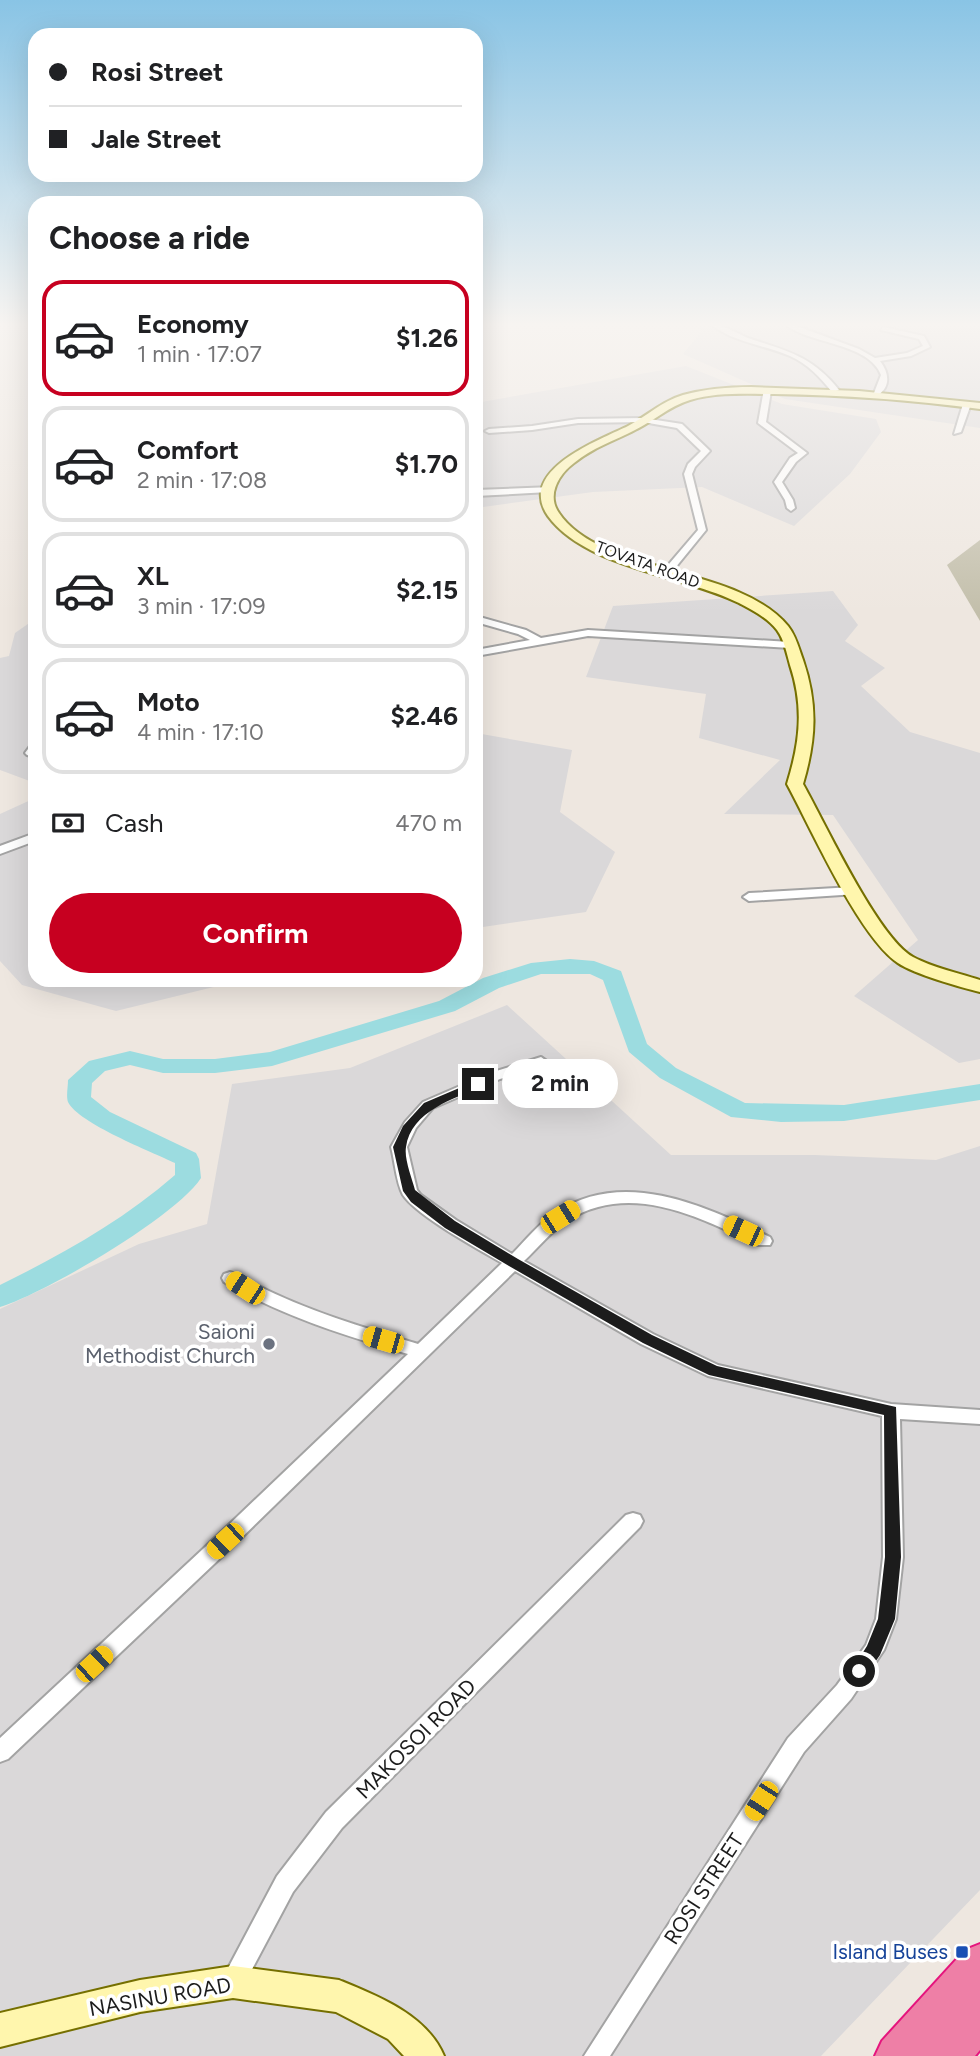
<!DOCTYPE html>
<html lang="en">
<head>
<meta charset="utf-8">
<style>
	:root { --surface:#fff; --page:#f6f6f6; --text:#202124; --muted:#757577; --line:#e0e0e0; --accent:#c70020 }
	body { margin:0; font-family:Figtree,sans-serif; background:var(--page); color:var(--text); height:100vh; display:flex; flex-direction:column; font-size:26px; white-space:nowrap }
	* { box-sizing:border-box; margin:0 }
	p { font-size:23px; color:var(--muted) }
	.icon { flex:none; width:38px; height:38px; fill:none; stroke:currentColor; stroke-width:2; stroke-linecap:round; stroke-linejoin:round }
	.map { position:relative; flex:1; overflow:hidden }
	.panel { position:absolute; left:28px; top:196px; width:455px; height:791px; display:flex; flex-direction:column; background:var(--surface); border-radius:21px; box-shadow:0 7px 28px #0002 }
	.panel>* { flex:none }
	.banner { position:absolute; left:28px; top:28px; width:455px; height:154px; border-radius:21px; box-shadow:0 7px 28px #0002; display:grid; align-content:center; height:154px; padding:0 21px; background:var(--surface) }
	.end { position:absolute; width:32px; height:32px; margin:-16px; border:9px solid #1c1c1c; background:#fff; box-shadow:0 0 0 4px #fff }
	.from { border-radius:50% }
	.bubble { position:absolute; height:49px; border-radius:24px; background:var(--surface); box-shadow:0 7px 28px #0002; font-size:23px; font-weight:700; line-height:49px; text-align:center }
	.car { position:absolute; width:21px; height:42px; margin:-21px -10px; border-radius:9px; box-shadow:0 0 5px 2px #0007; background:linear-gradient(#f5c518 24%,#345 0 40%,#f5c518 0 76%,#345 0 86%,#f5c518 0) }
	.banner b { display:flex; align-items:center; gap:24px; height:66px; font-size:26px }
	.banner b+b { border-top:2px solid var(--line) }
	.banner i { width:18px; height:18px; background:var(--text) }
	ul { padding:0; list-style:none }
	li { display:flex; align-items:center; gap:21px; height:116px; margin:0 14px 10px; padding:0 7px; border:4px solid var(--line); border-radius:21px }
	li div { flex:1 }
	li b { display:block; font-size:26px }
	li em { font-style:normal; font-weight:700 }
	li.on { border-color:var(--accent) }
	li>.icon { width:63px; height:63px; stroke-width:1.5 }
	h2 { padding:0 21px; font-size:32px; line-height:84px }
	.pay { display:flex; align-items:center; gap:18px; height:77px; padding:0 21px; font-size:26px }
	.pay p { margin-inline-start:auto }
	.button { display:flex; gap:14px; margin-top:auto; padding:14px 21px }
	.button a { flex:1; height:80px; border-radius:42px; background:var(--accent); color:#fff; font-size:28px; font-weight:700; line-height:80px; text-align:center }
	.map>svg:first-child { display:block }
	.residential { fill:#dad8d9 }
	.construction { fill:#c3bfab }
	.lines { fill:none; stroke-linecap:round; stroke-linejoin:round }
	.river { fill:#9cdce0; fill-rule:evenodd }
	.street-casing { stroke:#a3a3a3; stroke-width:4 }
	.secondary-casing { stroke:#756f00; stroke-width:4 }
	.highway-casing { stroke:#e5147d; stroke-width:4 }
	.street { fill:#fff; fill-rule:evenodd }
	.secondary { fill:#fff6ad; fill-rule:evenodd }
	.highway { fill:#ee7fa6; fill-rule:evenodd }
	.route { fill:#1c1c1c }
	.worship-dot { fill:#6b7280; stroke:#fff; stroke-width:2.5 }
	.transit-dot { fill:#1a4fb4; stroke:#fff; stroke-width:2.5 }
	.labels { text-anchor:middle; stroke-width:7; stroke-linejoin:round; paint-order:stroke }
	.far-street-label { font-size:16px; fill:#1c1c1c; stroke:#fff }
	.near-worship-label { font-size:21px; fill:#5b616d; stroke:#fff; text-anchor:end }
	.near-street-label { font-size:21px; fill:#1c1c1c; stroke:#fff }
	.near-transit-label { font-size:21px; fill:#164399; stroke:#fff; text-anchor:end }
</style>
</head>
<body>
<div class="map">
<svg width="980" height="2056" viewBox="0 0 980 2056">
	<rect width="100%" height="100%" fill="#eee7e0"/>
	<path class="residential" d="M694,325H980V428L785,399L683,354L702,331Z
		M686,366L782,404L876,419L881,432L850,474L794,526L702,487L593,492L476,508V403Z
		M833,591L858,625L845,641L885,668L861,686L910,732L980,753V1059L959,1063L854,996L918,940L833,815L724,814L780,760L699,738L706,694L586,677L613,606Z
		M35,619V783L0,770V658L9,656L15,633Z
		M476,733L572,750L560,812L615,852L586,912L476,928Z
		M35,798V980H242L116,1011L22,985L0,961V814Z
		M507,1005L671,1155H815L936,1160L980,1146V1890L821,2056H0V1309L139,1244L207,1224L232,1084L350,1068Z"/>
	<path class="construction" d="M980,540V621L947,565Z"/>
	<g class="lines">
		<path class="river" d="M570,959L594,961L621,971L647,1044L676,1068L745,1103L844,1105L980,1084V1100L844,1121L781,1122L731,1117L660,1078L629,1052L603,980L590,974H541L499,988L455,1011L272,1066L215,1073H163L130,1065L105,1071L92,1083L91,1097L110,1112L196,1153L199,1159L201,1178C177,1216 44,1294 0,1307V1285C63,1254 122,1221 175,1175V1163C152,1152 78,1123 68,1102C66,1096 68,1087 68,1080L89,1061L130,1051L163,1059H215L270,1052L439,1001L483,978L531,963Z"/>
		<g class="street-casing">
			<path id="street" d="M712,325C725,325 736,333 748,338C787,351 812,356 839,390L832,392C820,377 808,364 790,356C764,345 733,342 712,325Z
				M786,325H794L859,349L875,358L907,353L923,346L919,339L881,330L883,327L924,336L930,347L911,356L880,361C889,373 891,386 878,395L874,393L881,375C869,343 810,344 786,325Z
				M764,389L771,391L766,422L807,453L796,462L782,482L793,500L795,508L791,511L787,508L785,500L774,482L790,458L798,453L758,423Z
				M967,402L971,404L961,432L954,434L963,404Z
				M643,418L682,424L710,451L695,467L692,474L706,530L671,573L668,574L663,571L698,530L684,474L688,464L701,451L677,428L643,422L578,423L532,430L489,433L485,431L489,429L532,426L578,419Z
				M552,487V491L549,492L476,496V490Z
				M476,616L526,630L541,638L588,630L790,642L795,645L790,648L588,636L476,656V650L530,640L518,634L476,622Z
				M35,744V757L27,755L25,753L31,745Z
				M35,833V841L0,854V846Z
				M853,887L857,888L859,891L857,894L749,901L743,897L749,893Z
				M541,1057L548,1062L546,1065L500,1079L433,1108L416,1128L407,1147L417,1190L421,1195L456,1220L512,1254C525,1241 539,1223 555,1213C624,1167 704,1206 770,1237L772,1241L770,1245H758C699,1217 631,1181 568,1220C552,1230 538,1248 524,1261L653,1334L718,1365L891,1404L980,1410V1424L900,1419L903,1557L896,1619L884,1650L851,1699L804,1752L610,2056H584L788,1738L837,1685L866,1645L876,1619L883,1557L882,1416L708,1376L641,1344L515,1271L232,1547L8,1759L0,1762V1738L218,1535L408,1354C344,1335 282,1316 224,1282L222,1278L224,1274L230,1272L236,1274C293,1307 355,1325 418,1344L502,1263C478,1249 417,1216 403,1195C396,1182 395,1162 391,1147L405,1122L423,1102L490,1073Z
				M633,1513L640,1515L643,1521L640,1527L342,1828L293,1892L241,1990L233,1994L225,1990L221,1982L225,1974L277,1876L326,1812L626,1515Z"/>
		</g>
		<g class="secondary-casing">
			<path id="secondary" d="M751,387L859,391L980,403V409C912,400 843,395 774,394C746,394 717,392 690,400C669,406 654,421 635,430C614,441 592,448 574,463C559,474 546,495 559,513C601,575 738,565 788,626C796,636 799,649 803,660C818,704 816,740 803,784C825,823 878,938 913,957C933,968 959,973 980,980V992C960,987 914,974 898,963C859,937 811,828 787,784C800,742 804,707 790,665C787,654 784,639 777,630C768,618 752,610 739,603C683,575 586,568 548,516C516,470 600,440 628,426C647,416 662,401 683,395C705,389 728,387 751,387Z
				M233,1966L339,1980C378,1996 427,2015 444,2056H404L388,2039L336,2012L233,1998L140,2012L0,2047V2013L140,1980Z"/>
		</g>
		<g class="highway-casing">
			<path id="highway" d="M980,1944V2050L975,2056H875L882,2041L965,1950Z"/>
		</g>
		<use href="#street" class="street"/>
		<use href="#secondary" class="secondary"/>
		<use href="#highway" class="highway"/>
	</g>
	<linearGradient id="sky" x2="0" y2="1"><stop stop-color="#89c4e5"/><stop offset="0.53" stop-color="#f7f4f1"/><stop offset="1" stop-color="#f7f4f1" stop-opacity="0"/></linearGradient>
	<rect width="980" height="613" fill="url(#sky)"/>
	<path class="route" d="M478,1080L482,1081V1087C455,1098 411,1111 406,1147C404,1159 412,1178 415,1190L455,1221L518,1259L652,1335L717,1366L896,1407L901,1557L895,1619L880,1655L865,1677L859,1679L853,1677L851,1671L867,1646L878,1619L885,1557L884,1415L709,1375L643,1343L509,1266L445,1228L411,1202L403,1191L393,1147L403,1126L424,1103Z"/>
	<circle class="worship-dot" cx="269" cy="1344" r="7"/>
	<rect class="transit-dot" x="955" y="1945" width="14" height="14" rx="3.5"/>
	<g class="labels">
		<g class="far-street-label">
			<text transform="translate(648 564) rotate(20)" y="6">TOVATA ROAD</text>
		</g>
		<g class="near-worship-label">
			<text x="255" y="1339">Saioni<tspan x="255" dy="24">Methodist Church</tspan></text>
		</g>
		<g class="near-street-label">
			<text transform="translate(416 1739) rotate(-45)" y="7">MAKOSOI ROAD</text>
			<text transform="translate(704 1889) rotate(-57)" y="7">ROSI STREET</text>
			<text transform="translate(160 1997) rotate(-10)" y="7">NASINU ROAD</text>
		</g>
		<g class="near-transit-label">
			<text x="948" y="1959">Island Buses</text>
		</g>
	</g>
</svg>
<i class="end from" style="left:859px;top:1671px"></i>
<i class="end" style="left:478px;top:1084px"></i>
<div class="bubble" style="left:502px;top:1059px;width:116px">2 min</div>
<i class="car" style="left:560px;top:1217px;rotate:58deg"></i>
<i class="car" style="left:743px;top:1231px;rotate:295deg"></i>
<i class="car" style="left:245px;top:1288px;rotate:303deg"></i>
<i class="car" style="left:383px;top:1340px;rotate:286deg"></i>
<i class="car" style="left:225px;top:1541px;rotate:227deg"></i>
<i class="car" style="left:94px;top:1664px;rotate:47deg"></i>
<i class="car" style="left:761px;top:1801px;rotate:213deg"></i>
<div class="banner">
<b><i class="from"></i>Rosi Street</b>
<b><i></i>Jale Street</b>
</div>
<section class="panel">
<h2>Choose a ride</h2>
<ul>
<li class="on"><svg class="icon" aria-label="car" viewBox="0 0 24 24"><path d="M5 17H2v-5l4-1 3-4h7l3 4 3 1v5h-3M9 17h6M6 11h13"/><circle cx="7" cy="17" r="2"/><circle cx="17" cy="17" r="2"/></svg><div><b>Economy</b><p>1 min · 17:07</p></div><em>$1.26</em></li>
<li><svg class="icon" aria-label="car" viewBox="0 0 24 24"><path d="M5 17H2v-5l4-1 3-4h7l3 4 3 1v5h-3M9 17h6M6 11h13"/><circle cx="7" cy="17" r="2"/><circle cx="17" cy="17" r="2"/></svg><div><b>Comfort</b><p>2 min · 17:08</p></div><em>$1.70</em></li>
<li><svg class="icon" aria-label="car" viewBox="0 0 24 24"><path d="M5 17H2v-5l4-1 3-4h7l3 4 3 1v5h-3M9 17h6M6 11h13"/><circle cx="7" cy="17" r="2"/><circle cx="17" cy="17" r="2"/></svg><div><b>XL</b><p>3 min · 17:09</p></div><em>$2.15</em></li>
<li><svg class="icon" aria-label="car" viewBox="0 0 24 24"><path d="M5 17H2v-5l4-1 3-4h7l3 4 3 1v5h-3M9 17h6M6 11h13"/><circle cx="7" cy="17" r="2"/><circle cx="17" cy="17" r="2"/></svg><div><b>Moto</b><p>4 min · 17:10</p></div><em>$2.46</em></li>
</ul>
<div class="pay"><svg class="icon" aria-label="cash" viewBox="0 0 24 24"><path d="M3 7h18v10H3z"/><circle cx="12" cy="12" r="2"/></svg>Cash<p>470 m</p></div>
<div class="button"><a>Confirm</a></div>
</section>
</div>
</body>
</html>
